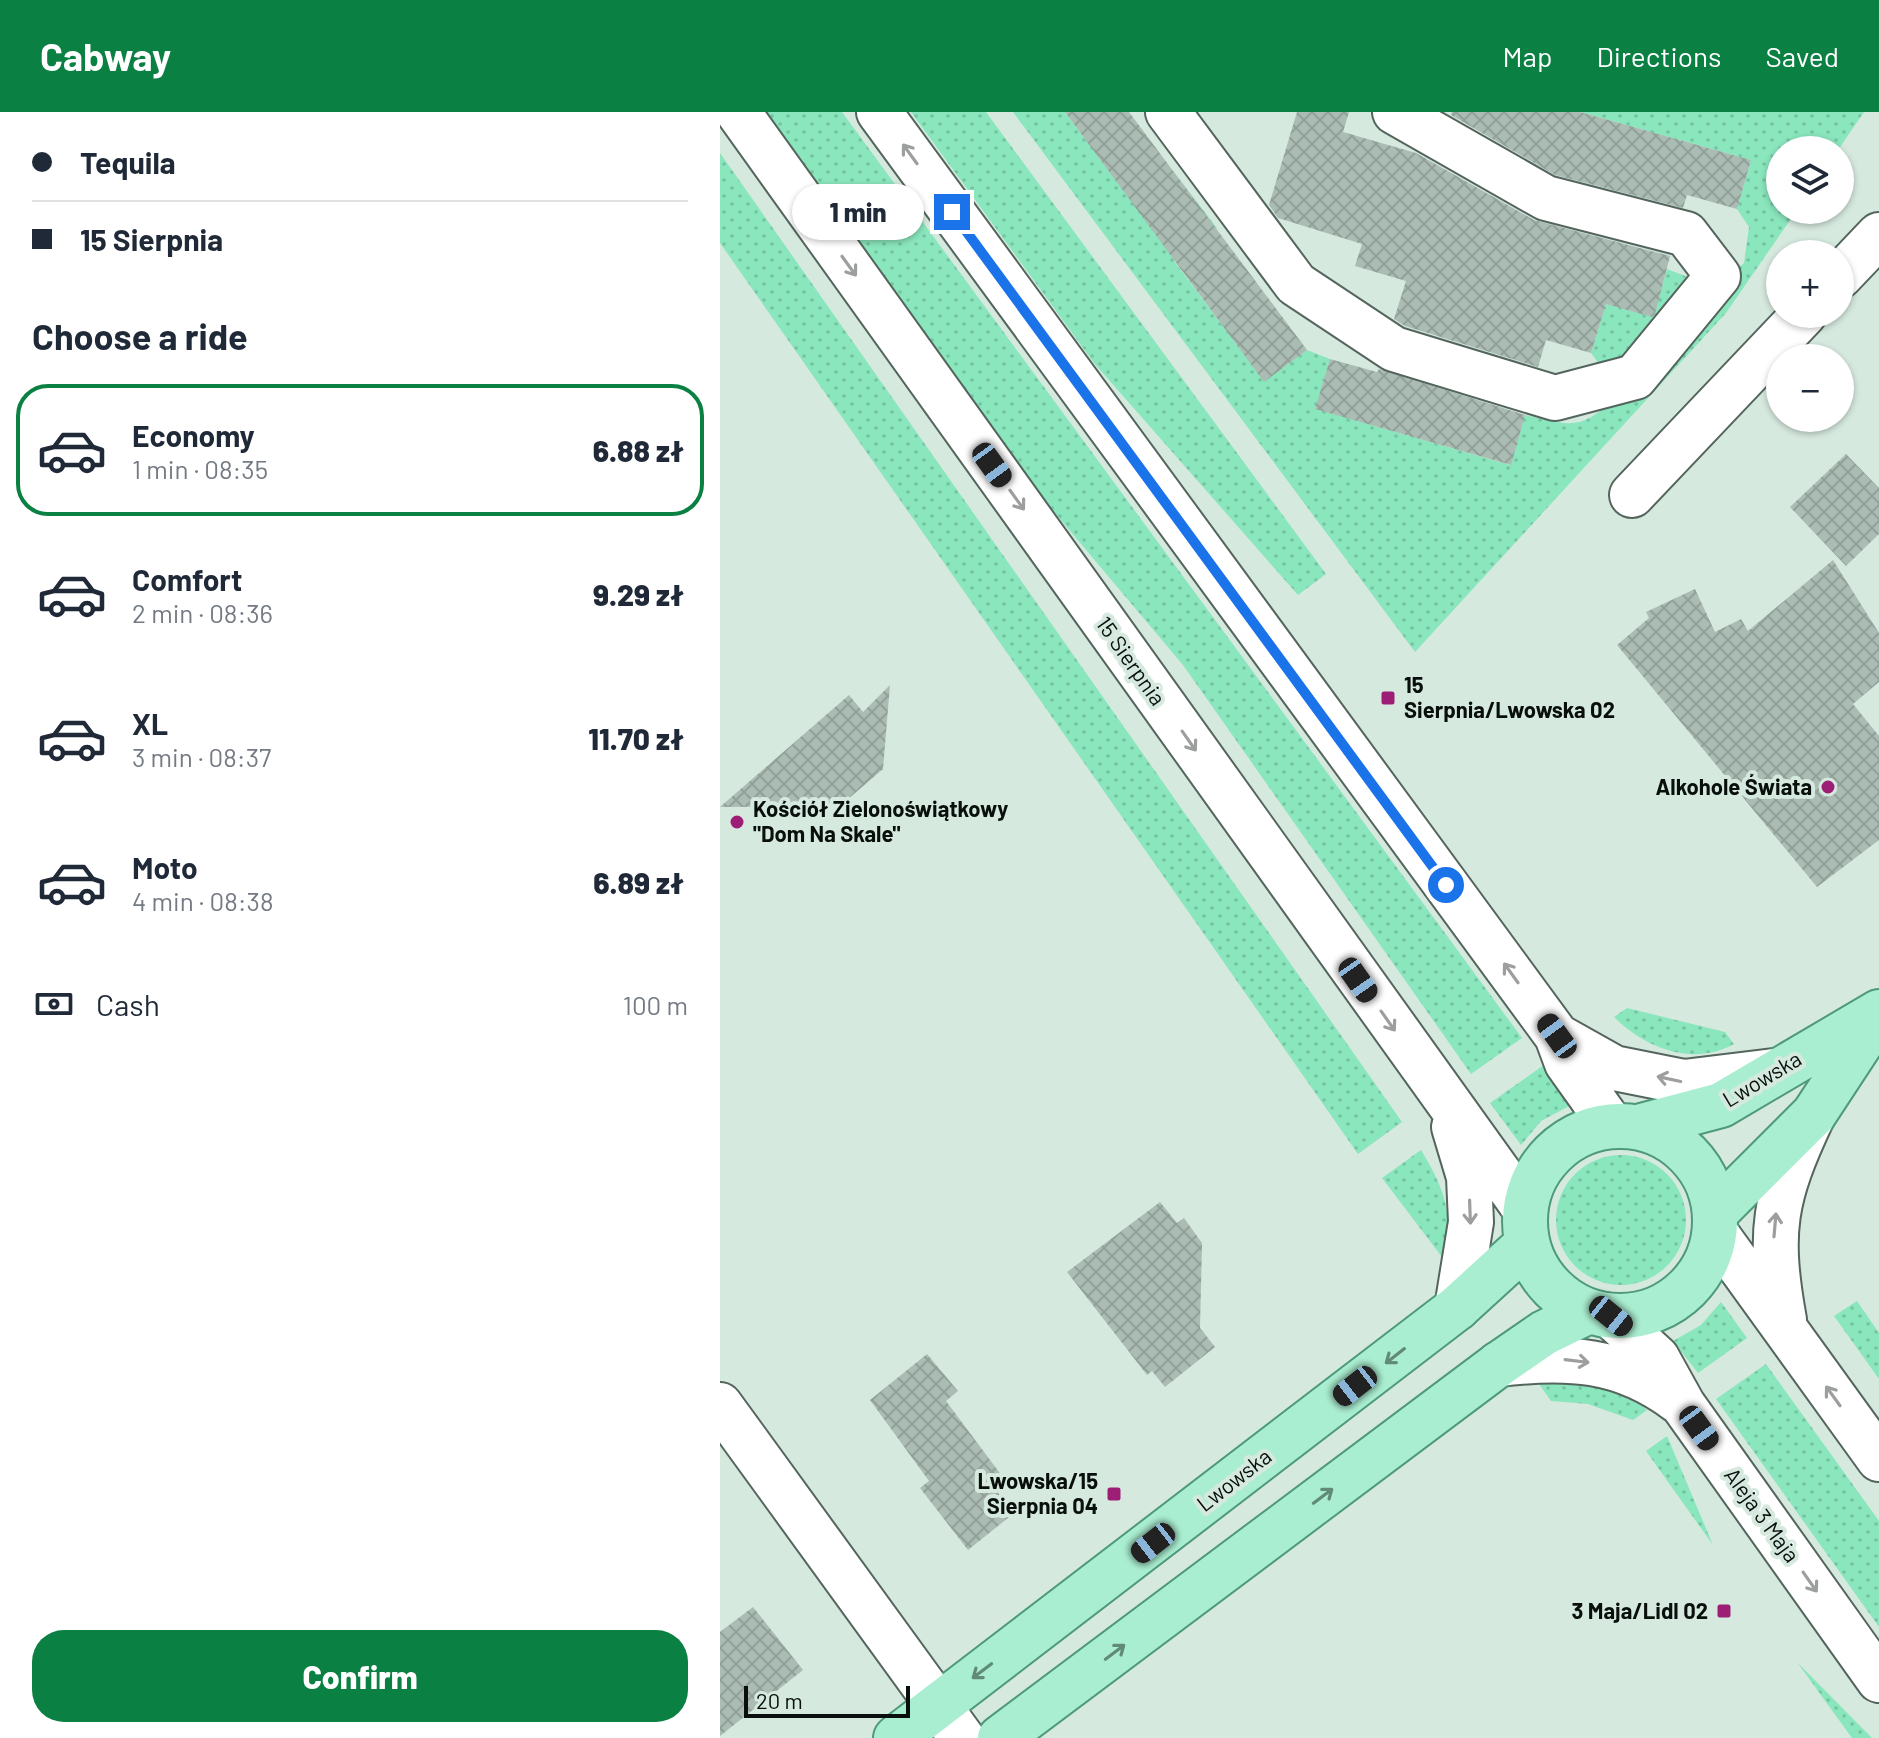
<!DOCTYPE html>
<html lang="en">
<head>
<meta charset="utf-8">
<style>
	:root { --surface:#fff; --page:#f2f2f3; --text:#1f2937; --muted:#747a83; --line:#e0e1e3; --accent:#0b8043 }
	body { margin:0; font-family:Barlow,sans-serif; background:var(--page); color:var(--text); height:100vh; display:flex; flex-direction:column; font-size:30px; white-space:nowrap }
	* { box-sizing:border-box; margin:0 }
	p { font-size:26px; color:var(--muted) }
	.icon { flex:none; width:44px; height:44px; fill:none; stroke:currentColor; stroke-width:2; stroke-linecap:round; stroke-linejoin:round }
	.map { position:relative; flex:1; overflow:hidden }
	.details { display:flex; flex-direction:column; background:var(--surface); width:720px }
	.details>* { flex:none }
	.banner { display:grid; align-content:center; height:176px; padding:0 32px; background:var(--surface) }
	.tools { position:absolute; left:1046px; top:24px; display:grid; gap:16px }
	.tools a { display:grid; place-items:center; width:88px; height:88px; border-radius:50%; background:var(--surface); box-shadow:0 2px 6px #0004; font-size:40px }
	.scale { position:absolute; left:24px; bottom:20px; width:166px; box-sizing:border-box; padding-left:8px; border:4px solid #080f0c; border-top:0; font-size:22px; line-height:28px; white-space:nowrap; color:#080f0c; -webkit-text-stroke:6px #d6e9df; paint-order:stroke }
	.end { position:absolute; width:36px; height:36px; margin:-18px; border:10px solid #1a73e8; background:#fff; box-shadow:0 0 0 4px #fff }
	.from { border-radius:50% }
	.bubble { position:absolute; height:56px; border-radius:28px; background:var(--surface); box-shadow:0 2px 6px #0004; font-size:26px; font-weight:800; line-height:56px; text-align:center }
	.car { position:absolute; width:24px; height:48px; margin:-24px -12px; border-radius:10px; box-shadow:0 0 6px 2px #0007; background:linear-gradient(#222 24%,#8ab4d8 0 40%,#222 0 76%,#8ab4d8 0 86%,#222 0) }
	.banner b { display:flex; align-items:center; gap:28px; height:76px; font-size:30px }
	.banner b+b { border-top:2px solid var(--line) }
	.banner i { width:20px; height:20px; background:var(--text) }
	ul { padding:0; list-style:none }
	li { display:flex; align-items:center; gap:24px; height:132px; margin:0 16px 12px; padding:0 16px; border:4px solid transparent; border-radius:32px }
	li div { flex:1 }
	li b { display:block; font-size:30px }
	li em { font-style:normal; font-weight:800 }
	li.on { border-color:var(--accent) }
	li>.icon { width:72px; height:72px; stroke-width:1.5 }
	h2 { padding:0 32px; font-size:36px; line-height:96px }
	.pay { display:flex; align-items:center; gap:20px; height:88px; padding:0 32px; font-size:30px }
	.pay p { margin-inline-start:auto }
	.action { display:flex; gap:16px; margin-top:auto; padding:16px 32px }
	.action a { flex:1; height:92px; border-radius:32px; background:var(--accent); color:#fff; font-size:32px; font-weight:800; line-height:92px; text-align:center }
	header { display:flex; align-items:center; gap:48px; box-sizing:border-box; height:112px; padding:0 40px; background:var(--accent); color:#fff }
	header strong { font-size:38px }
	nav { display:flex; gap:44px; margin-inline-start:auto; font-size:28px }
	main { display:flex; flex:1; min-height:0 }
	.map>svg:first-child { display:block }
	.grass { fill:url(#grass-dots) }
	.building { fill:url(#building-cross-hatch) }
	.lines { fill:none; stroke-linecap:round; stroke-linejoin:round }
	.minor-casing { stroke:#54655d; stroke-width:48 }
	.major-casing { stroke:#4d9979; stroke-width:48 }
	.minor { stroke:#fff; stroke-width:44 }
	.major { stroke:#aaeed1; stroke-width:44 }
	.oneway { stroke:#9c9f9e }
	.oneway2 { stroke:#618a78 }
	.route { stroke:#1a73e8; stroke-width:10 }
	.poi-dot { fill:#9c1f75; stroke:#d6e9df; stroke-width:3 }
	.labels { text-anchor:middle; stroke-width:8; stroke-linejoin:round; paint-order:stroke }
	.street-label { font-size:22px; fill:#080f0c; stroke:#d6e9df }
	.poi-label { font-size:22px; font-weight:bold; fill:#080f0c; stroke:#d6e9df; text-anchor:end }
</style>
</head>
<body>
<header>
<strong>Cabway</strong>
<nav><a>Map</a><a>Directions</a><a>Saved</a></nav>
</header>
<main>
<section class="details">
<div class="banner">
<b><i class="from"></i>Tequila</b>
<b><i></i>15 Sierpnia</b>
</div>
<h2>Choose a ride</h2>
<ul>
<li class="on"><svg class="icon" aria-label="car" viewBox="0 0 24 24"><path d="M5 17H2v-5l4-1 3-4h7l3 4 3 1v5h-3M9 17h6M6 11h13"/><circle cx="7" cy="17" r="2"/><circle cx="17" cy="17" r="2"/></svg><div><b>Economy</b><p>1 min · 08:35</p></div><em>6.88 zł</em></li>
<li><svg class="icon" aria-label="car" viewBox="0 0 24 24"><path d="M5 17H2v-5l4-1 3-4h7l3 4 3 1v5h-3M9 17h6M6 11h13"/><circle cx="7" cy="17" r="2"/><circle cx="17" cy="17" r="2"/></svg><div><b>Comfort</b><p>2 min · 08:36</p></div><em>9.29 zł</em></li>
<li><svg class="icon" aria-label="car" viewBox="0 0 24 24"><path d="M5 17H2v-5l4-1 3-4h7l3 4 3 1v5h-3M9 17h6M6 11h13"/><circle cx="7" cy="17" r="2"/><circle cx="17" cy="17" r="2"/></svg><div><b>XL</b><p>3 min · 08:37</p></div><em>11.70 zł</em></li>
<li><svg class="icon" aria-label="car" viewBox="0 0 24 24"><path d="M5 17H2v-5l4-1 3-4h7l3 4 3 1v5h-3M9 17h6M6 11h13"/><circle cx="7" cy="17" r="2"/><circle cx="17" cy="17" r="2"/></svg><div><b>Moto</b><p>4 min · 08:38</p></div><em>6.89 zł</em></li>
</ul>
<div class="pay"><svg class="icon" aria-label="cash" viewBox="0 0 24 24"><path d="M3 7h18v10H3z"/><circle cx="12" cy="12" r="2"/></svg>Cash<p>100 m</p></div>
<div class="action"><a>Confirm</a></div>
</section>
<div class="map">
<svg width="1159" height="1626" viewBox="0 0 1159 1626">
	<defs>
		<pattern id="grass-dots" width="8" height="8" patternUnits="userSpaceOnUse" patternTransform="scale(2)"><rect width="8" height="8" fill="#8ae6bd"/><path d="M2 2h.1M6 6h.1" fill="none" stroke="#76c4a1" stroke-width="1.8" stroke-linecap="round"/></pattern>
		<pattern id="building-cross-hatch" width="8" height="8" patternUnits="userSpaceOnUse" patternTransform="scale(2)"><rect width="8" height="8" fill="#aabcb3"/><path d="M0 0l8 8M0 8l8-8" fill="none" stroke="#91a099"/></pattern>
	</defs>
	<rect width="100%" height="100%" fill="#d6e9df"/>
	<path class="grass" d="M45,0H122L802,926L751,962L463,553L329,394Z
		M191,0H266L606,462L578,483L374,251Z
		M293,0H345L411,89L453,59L497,116L454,149L544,269L587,238L610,247L596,297L790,353L805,303C855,315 860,318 901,282L871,241L886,192L933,205L947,157L996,176L1024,151L1029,115L1017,97L1031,48L860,0H1144L1118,38H1060V98H1077L1006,201L695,540Z
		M0,41L682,1010L638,1042L0,131Z
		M907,896L1005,920L1014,932C973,955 925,936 894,905Z
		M824,953L853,992L821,1009L801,1033L770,991Z
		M701,1038C723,1074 736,1104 722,1145L662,1066Z
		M836 1108a65 65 0 1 1 130 0a65 65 0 1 1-130 0Z
		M1137,1189L1159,1221V1267L1114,1204Z
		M1001,1190L1027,1226L978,1261L953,1229L981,1213Z
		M1046,1252L1159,1409V1515L996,1287Z
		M877,1268L913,1285L927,1298L913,1308L868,1292L831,1289L819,1272Z
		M947,1324L993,1433L926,1339Z
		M1077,1550L1152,1626H1132Z"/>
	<path class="building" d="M345,0H409L587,238L544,270Z
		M577,0H629L623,20L696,41L814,108L950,144L935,202L932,205L886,192L871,241L826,228L818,255L685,214L674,207L686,169L635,154L642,132L558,106L549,93Z
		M732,0H860L1031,48L1017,97L967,83L963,96L835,63L731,3Z
		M610,247L657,260L659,257L805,303L791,353L595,297Z
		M1126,342L1159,376V422L1126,454L1070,395Z
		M1113,448L1159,521V570L1133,592L1159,624V728L1097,775L897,533L929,506L926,500L975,477L995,520L1021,507L1028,519Z
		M170,573L163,657L120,694L0,695L129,583L143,600Z
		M440,1090L457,1111L464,1106L482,1131L480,1216L495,1235L445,1275L432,1259L427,1263L347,1160Z
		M207,1242L238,1279L226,1289L285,1368L274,1375L293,1402L248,1438L200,1376L209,1369L150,1288Z
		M33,1495L83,1558L0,1624V1520Z"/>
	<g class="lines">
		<g class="minor-casing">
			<path id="minor" d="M18,0L805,1097
				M159,0L837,924L847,951L892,1014
				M448,0L576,172L674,237L835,286L915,265L998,164L966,122L826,86L675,0
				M1120,164L1159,123
				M912,383L1084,202
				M837,924L894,956L964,970L1054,959
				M734,1015L749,1065L751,1110L737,1196
				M995,1120L1159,1347
				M891,1204L937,1246L963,1293L1159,1568
				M1064,1208C1048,1119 1054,1086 1092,1005
				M779,1252C847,1244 901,1246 958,1289
				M0,1293L242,1626"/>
		</g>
		<g class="major-casing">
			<path id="major" d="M805 1109a95 95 0 1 1 190 0a95 95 0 1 1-190 0Z
				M918,1015L1001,993L1159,900
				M995,1101L1094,1002L1159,903
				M176,1626L737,1196L807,1132
				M280,1626L779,1252L824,1221L869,1199"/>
		</g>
		<use href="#minor" class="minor"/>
		<use href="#major" class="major"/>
	</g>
	<defs><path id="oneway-shaft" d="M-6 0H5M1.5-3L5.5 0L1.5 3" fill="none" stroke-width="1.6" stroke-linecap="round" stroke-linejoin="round" transform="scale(2)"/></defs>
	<g class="oneway">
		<use href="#oneway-shaft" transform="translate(190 42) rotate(-126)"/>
		<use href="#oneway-shaft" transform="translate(129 154) rotate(54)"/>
		<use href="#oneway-shaft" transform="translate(297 388) rotate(54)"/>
		<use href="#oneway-shaft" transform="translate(469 629) rotate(55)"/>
		<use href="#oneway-shaft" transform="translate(791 861) rotate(-126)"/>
		<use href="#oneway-shaft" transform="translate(668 909) rotate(55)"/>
		<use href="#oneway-shaft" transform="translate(949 967) rotate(-168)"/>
		<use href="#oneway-shaft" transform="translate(750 1100) rotate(88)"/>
		<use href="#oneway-shaft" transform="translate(1055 1113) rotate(-85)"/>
		<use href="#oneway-shaft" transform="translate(857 1249) rotate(7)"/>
		<use href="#oneway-shaft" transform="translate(1113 1284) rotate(-126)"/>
		<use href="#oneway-shaft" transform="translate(1090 1470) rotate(55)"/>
	</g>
	<g class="oneway2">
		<use href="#oneway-shaft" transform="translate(675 1244) rotate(142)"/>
		<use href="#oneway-shaft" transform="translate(603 1384) rotate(-37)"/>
		<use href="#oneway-shaft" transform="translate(395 1540) rotate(-37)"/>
		<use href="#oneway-shaft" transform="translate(262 1559) rotate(143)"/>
	</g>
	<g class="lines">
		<path class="route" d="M232,100L726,773"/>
	</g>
	<g class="poi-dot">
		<rect x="660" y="578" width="16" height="16" rx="4"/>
		<circle cx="1108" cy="675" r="8"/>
		<circle cx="17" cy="710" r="8"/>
		<rect x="386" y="1374" width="16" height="16" rx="4"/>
		<rect x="996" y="1491" width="16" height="16" rx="4"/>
	</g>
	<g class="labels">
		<g class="street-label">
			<text transform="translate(411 549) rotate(55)" y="8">15 Sierpnia</text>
			<text transform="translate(1042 967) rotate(-31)" y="8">Lwowska</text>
			<text transform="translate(514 1368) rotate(-38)" y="8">Lwowska</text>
			<text transform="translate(1042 1403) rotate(54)" y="8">Aleja 3 Maja</text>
		</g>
		<g class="poi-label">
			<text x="684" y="581" text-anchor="start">15<tspan x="684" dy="25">Sierpnia/Lwowska 02</tspan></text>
			<text x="1092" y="683">Alkohole Świata</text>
			<text x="33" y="705" text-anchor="start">Kościół Zielonoświątkowy<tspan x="33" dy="25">"Dom Na Skale"</tspan></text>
			<text x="378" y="1377">Lwowska/15<tspan x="378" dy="25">Sierpnia 04</tspan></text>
			<text x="988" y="1507">3 Maja/Lidl 02</text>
		</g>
	</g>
</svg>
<div class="tools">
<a><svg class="icon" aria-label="layers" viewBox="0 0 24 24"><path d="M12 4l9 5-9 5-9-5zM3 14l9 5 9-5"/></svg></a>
<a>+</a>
<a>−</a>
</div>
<div class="scale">20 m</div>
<i class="end from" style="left:726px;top:773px"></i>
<i class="end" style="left:232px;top:100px"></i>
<div class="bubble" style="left:72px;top:72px;width:132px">1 min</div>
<i class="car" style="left:272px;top:353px;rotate:144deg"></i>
<i class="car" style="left:638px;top:868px;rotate:145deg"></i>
<i class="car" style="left:837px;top:924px;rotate:324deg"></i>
<i class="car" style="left:891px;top:1204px;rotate:129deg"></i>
<i class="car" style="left:635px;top:1274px;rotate:232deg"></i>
<i class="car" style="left:979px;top:1316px;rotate:144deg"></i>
<i class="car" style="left:433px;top:1431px;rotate:232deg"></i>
</div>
</main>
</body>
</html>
